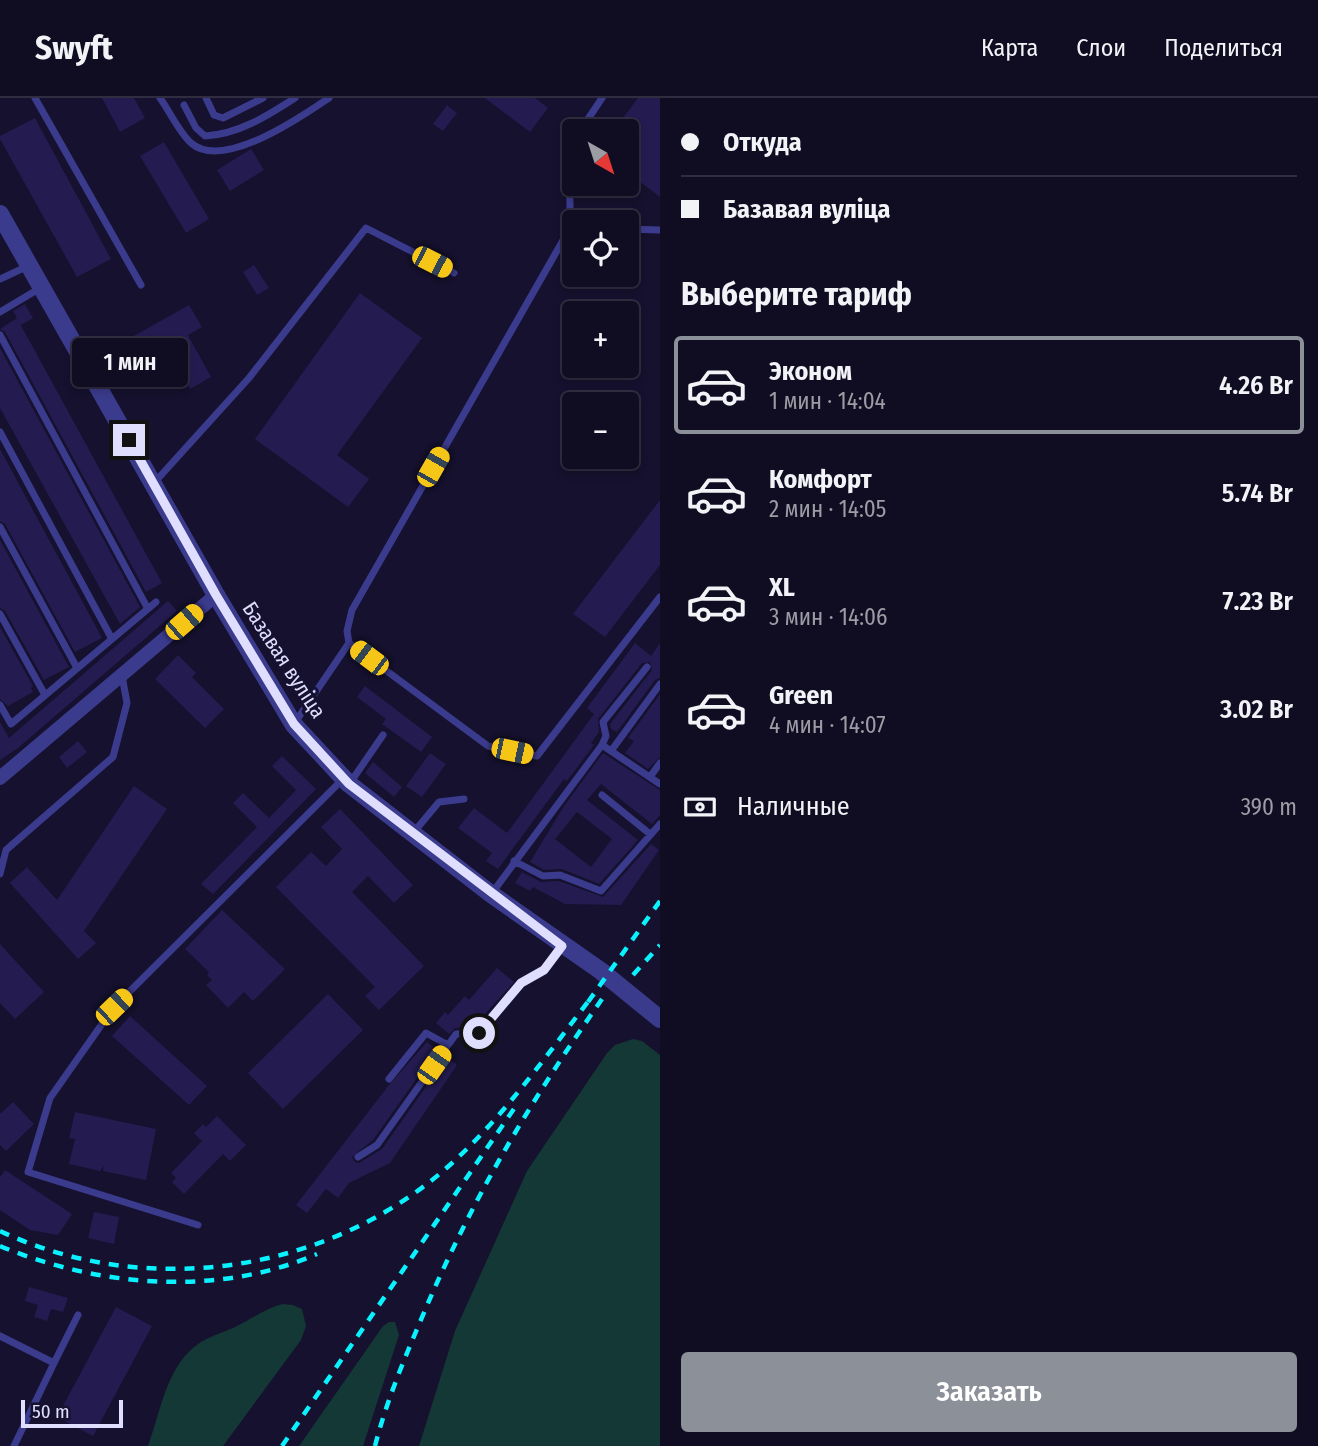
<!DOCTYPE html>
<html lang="ru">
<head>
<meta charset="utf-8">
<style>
	:root { --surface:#100d22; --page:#19162a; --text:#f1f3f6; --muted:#9c9ca5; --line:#302d40; --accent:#8c9099 }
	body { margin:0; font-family:"Fira Sans Condensed",sans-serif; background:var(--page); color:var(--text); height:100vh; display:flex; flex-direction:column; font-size:26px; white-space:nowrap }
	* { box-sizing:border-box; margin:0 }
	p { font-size:23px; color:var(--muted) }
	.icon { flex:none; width:38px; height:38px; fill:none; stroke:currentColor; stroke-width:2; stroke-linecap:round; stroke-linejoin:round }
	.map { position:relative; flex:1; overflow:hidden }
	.drawer { display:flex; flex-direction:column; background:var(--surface); width:658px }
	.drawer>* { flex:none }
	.guide { display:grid; align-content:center; height:154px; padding:0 21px; background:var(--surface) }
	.needle { width:46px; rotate:141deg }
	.tools { position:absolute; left:562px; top:21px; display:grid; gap:14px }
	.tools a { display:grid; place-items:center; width:77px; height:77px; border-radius:7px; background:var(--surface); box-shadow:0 4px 10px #0003,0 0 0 2px var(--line); font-size:35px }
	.scale { position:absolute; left:21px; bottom:18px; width:102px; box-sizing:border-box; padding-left:7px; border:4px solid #e0deff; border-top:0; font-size:19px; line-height:24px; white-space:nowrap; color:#e0deff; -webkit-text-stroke:5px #15112e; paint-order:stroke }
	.end { position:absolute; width:32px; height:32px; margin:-16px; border:9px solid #e0deff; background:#111; box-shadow:0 0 0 4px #111 }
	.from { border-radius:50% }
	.bubble { position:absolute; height:49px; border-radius:7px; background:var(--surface); box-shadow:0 4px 10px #0003,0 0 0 2px var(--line); font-size:23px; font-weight:600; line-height:49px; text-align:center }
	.car { position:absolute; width:21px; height:42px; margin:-21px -10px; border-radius:9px; box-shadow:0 0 5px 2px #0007; background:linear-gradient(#f5c518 24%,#345 0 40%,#f5c518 0 76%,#345 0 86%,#f5c518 0) }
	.guide b { display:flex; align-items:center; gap:24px; height:66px; font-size:26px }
	.guide b+b { border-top:2px solid var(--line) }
	.guide i { width:18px; height:18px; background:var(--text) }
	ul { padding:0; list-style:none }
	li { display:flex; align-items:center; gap:21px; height:98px; margin:0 14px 10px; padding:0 7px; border:4px solid transparent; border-radius:7px }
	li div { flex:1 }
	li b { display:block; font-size:26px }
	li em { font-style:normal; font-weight:600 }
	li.current { border-color:var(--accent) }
	li>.icon { width:63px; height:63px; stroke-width:1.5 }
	h2 { padding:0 21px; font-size:32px; line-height:84px }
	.pay { display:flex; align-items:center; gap:18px; height:77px; padding:0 21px; font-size:26px }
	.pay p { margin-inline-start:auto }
	.cta { display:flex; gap:14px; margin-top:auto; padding:14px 21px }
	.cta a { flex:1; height:80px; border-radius:7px; background:var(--accent); color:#fff; font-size:28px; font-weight:600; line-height:80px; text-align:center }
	header { display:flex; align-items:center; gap:42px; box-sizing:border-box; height:98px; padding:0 35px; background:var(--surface); border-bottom:2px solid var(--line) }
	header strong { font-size:33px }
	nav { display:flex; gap:38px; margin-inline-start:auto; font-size:24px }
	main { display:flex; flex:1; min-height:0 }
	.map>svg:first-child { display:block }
	.green { fill:#143835 }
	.building { fill:#241c50; fill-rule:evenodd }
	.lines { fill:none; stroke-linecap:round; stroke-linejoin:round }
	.service { stroke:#3b3b8e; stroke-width:7 }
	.minor { stroke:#3b3b8e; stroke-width:14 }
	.tertiary { stroke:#3b3b8e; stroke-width:18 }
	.rail { stroke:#0af2ff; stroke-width:4.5; stroke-dasharray:10 9; stroke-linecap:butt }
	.route { stroke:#e0deff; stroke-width:9 }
	.labels { text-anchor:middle; stroke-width:7; stroke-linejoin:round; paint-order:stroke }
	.street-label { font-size:21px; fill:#e0deff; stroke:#15112e }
</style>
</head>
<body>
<header>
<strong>Swyft</strong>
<nav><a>Карта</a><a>Слои</a><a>Поделиться</a></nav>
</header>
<main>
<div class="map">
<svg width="660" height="1348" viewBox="0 0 660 1348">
	<rect width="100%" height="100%" fill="#15112e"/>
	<path class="green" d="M633,941L642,943L660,957V1348H419L455,1233L527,1073L607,955L615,947Z
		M282,1206L293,1207L302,1211L306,1228L301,1242L223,1348H148C161,1313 166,1269 198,1246C208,1239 221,1235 233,1230C250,1222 264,1211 282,1206Z
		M389,1224H395L399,1237L363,1348H299L383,1228Z"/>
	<path class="building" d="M102,0H134L145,20L120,34Z
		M485,0H535L548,10L530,34Z
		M638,0H660V99L626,73V33H613Z
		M447,7L457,15L443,33L433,26Z
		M35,20L111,161L77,179L0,41V38Z
		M164,44L209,121L186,135L140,58Z
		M251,51L264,72L230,93L217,72Z
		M254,167L269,190L257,197L243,174Z
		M360,195L422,240L337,357L369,381L348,409L255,341Z
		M25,206L33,220L21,227L18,222L162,485L146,494L5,234L0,231L17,220L13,213Z
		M189,207L202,229L188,237L211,279L190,291L168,249L135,267L123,244Z
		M0,250L140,509L120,526L0,310Z
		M0,351L102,540L75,554L5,426L0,423Z
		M660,402V467L605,539L573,516Z
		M0,442L69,569L44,582L5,513L0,510Z
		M168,503L177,513L18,650L0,662V624L9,640Z
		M0,529L33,588L31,590L33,594L8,608L0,601Z
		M635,545L651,558L660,545V580L655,582L617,634L611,631L610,626L652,572L650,564L642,565L598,621L599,634L591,645L594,647L567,683L564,681L498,771L486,763L492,755L458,730L474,710L507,735L594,616L587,610Z
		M178,557L196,575L192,579L224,611L205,630L155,581Z
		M365,588L432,639L421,654L382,626L386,621L357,599Z
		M660,596V659L648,671L625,655L634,643L628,640Z
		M78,643L87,654L67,670L59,659Z
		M430,655L446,666L422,699L406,688Z
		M603,655L660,692V717L652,726L601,686L587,702L638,742L599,786L562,771L544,772L530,764L564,708ZM577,714L612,741L591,769L555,741Z
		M282,658L316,691L213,796L201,786L257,729L233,705L243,695L269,720L296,692L272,668Z
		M373,664L402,689L394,699L365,675Z
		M134,688L167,711L84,833L96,845L78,861L10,785L27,769L57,802Z
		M340,711L413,787L394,805L368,778L352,794L424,868L379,912L365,898L375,889L276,789L311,754L326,768L342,751L321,729Z
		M651,746L659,752L621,807L565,806L533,789L530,793L515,785L522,774L541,784L559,783L603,799Z
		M222,812L285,871L253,903L244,894L228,910L206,887L212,882L207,877L209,874L185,851Z
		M0,846L44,894L15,921L0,905Z
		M497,870L514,884L473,929L455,930L449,936L436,925L445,914L448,917L465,898L469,902Z
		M328,896L363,932L283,1011L248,975Z
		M130,918L207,988L189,1007L112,938Z
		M427,944L437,952L373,1042L352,1059L355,1064L359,1065L382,1051L447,959L457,967L390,1065L349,1085L338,1100L326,1091L307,1115L296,1107L389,987Z
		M13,1004L34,1026L6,1053L0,1047V1016Z
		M75,1014L156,1031L146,1082L103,1073L104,1068L100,1073L69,1066L75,1041L69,1040Z
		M217,1018L246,1047L230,1063L223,1056L184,1096L172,1084L176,1080L171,1075L202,1043L194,1035L203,1026L206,1029Z
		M5,1072L72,1116L58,1137L30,1132L0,1112V1079Z
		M94,1114L119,1119L114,1146L88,1140Z
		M29,1189L68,1200L63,1214L51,1211L47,1223L34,1219L38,1207L25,1203Z
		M116,1209L152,1228L93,1338L57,1319Z"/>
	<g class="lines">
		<path class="service" d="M35,0L141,187
			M160,0C170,14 179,34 191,45C223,73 301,19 329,0
			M206,0L214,17L223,20L263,0
			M184,7L196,30L205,38C239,36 267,18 295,0
			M580,33L602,0
			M626,131L660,132
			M0,181L28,168
			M0,214L42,189
			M0,237L148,511
			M0,334L112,541
			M154,385L249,280L366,130L454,175
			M0,429L77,570
			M0,516L45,597
			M349,545L488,648L537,658L660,499
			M0,607L11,626L156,504
			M294,626L349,545L347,533L352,512L570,130C571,104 567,78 574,53
			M602,647L606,638L603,624L647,569
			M611,653L660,586
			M650,679L660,665
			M350,685L383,637
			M602,697L650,736
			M413,735L439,704L464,701
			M514,763L543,778L560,777L601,793L660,726
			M0,776L6,752L113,659L127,605L122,578
			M492,795L602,647L660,686
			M389,981L426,935L448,947
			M358,1059L377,1047L456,936L479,935L521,885L544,872L562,848
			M198,1127L28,1074L50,1000L114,909L343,681
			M0,1238L54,1265L14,1348
			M54,1265L78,1217"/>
		<path class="minor" d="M0,680L216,497"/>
		<path class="tertiary" d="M0,116L216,497L294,627L349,686L491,796L601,873L660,921"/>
		<path class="rail" d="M633,877L660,847
			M588,904L660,803
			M0,1133C147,1202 330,1175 451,1066C506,1016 549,954 594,896
			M0,1148C99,1189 218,1199 317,1156
			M282,1348L518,1005
			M375,1348C386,1305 403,1264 420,1224C470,1104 528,1007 602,901"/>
	</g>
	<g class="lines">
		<path class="route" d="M129,342L216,497L294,626L349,686L562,848L544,872L521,885L479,935"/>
	</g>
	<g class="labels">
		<g class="street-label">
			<text transform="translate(284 562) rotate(57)" y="7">Базавая вуліца</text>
		</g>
	</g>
</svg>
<div class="tools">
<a><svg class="needle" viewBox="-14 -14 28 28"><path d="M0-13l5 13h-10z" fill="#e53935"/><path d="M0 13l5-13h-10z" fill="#9c9ca5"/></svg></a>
<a><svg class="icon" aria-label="locate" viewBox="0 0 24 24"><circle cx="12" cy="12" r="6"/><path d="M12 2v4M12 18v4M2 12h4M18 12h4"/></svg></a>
<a>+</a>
<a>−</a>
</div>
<div class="scale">50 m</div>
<i class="end from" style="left:479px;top:935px"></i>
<i class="end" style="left:129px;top:342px"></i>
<div class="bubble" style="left:72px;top:240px;width:116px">1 мин</div>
<i class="car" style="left:432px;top:164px;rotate:117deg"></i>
<i class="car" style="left:433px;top:369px;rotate:30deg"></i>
<i class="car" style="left:184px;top:524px;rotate:49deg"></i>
<i class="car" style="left:369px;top:560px;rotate:307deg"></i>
<i class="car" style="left:512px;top:653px;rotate:102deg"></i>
<i class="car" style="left:114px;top:909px;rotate:46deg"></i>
<i class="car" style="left:434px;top:967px;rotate:35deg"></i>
</div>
<section class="drawer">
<div class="guide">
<b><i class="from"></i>Откуда</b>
<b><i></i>Базавая вуліца</b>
</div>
<h2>Выберите тариф</h2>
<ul>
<li class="current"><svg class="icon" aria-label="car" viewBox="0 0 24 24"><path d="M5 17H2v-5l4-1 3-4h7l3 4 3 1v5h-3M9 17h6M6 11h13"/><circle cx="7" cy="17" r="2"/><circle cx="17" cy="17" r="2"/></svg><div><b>Эконом</b><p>1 мин · 14:04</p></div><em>4.26 Br</em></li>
<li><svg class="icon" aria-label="car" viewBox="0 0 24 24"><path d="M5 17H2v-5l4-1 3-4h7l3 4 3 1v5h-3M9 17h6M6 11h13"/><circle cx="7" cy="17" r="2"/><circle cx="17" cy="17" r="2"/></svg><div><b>Комфорт</b><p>2 мин · 14:05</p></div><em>5.74 Br</em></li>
<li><svg class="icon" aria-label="car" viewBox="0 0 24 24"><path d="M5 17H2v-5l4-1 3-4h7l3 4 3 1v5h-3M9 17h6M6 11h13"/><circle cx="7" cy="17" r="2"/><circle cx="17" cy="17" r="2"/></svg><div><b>XL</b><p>3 мин · 14:06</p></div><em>7.23 Br</em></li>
<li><svg class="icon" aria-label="car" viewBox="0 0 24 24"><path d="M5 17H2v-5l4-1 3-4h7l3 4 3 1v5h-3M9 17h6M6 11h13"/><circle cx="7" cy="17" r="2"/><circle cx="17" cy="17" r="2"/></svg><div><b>Green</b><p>4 мин · 14:07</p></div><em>3.02 Br</em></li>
</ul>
<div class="pay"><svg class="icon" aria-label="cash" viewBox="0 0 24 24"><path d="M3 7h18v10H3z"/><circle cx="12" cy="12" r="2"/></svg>Наличные<p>390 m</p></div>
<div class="cta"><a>Заказать</a></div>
</section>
</main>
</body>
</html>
